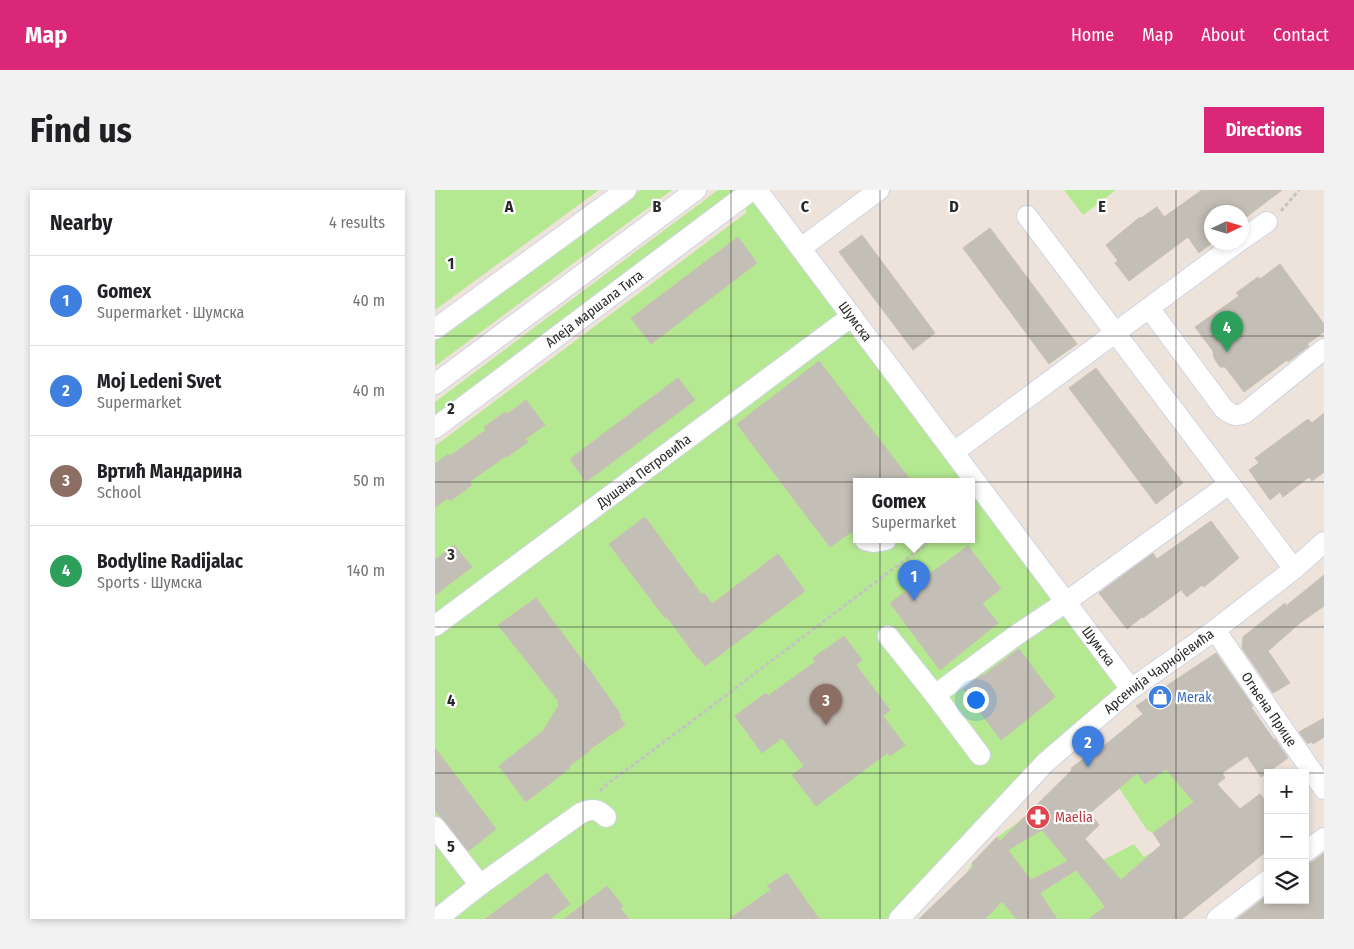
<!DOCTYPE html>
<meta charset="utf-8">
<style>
body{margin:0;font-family:"Fira Sans Condensed",sans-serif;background:#f2f2f2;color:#202124}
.controls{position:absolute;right:15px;bottom:15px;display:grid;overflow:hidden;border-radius:0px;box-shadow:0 2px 8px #0003}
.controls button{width:45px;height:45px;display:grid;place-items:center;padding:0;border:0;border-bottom:1px solid #e0e0e0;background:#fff;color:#202124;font:25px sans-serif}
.compass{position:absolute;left:769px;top:15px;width:45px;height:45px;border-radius:50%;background:#fff;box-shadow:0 2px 8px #0003;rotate:86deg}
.you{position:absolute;left:540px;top:509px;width:18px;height:18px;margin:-12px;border:4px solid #fff;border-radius:50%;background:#1a73e8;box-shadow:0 0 0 8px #1a73e833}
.badge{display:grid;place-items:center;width:32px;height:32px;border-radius:50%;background:#db2777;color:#fff;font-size:16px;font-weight:700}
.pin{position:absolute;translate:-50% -41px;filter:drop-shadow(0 1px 2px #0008)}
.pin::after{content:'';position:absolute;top:26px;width:18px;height:15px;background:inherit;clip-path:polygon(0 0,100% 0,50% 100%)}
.popup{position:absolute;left:418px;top:288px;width:122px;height:65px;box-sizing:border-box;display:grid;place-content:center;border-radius:0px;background:#fff;filter:drop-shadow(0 1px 4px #0005);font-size:16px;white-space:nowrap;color:#757577}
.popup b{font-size:19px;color:#202124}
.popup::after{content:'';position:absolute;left:50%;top:100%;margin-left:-10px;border:10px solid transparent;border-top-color:#fff}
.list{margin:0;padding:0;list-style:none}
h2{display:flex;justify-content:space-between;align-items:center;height:65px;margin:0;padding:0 20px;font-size:21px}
h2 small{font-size:16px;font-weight:400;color:#757577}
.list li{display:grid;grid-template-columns:32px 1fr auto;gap:15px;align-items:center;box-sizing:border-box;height:90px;padding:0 20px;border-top:1px solid #e0e0e0}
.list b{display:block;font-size:19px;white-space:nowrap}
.list p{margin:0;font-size:16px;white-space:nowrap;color:#757577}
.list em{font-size:16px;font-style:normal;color:#757577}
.icon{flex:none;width:28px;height:28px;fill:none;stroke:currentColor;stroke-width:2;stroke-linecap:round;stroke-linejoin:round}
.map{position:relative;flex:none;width:889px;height:729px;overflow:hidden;border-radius:0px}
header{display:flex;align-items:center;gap:30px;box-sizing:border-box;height:70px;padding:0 25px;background:#db2777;color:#fff}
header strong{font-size:24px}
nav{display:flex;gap:28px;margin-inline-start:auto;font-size:18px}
.intro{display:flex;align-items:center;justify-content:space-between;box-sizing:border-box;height:120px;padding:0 30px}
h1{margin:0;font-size:35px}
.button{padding:12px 22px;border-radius:0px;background:#db2777;color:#fff;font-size:18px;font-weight:700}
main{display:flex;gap:30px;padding:0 30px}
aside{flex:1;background:#fff;border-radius:0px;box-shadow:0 2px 8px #0003}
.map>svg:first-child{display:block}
.green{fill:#b5e991}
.building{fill:#c4bfb6;stroke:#c9bfb3;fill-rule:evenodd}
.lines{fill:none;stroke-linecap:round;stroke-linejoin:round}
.minor-casing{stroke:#cfd5e4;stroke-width:22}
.path{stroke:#c3c3c3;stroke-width:3;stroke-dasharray:4 2.5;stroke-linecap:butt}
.minor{stroke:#fff;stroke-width:20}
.grid{fill:none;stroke:#2a2a2a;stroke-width:1;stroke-opacity:0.55}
.labels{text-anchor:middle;stroke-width:4.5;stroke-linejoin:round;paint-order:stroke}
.street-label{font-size:14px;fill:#2a2a2a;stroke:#fff}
.shop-label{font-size:14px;fill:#366cbe;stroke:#fff;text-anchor:start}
.health-label{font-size:14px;fill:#be3a42;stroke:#fff;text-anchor:start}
.grid-label{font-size:16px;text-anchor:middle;font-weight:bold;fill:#2a2a2a;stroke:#fff;stroke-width:4.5;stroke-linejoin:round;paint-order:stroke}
</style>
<header>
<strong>Map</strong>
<nav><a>Home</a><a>Map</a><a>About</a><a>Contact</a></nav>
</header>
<div class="intro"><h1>Find us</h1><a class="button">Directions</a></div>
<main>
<aside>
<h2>Nearby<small>4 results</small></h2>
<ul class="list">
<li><span class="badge" style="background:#3f7fe0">1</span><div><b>Gomex</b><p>Supermarket · Шумска</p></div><em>40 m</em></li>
<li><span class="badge" style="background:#3f7fe0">2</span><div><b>Moj Ledeni Svet</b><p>Supermarket</p></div><em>40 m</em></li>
<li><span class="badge" style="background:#8d6e63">3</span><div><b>Вртић Мандарина</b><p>School</p></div><em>50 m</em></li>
<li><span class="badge" style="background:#2e9e5b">4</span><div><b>Bodyline Radijalac</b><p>Sports · Шумска</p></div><em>140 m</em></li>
</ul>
</aside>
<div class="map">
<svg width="889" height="729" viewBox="0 0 889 729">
<rect width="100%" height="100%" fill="#ede3da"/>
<!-- green -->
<g class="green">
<polygon points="0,0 164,0 0,120"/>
<polygon points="205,0 237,0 0,176 0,150"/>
<polygon points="283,0 299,0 302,5 0,232 0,212"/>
<polygon points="629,0 681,0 648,25"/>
<polygon points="318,6 531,292 422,292 422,350 536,350 537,300 689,498 456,729 0,729 0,256 311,23 310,12"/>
<polygon points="700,529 731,570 759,612 718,643 712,640 684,598 693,570 710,594 727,582 695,534"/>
<polygon points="586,630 607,640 660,703 670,717 660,725 662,729 621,729 605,703 634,685 627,675 596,690 562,647"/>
<polygon points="699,654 709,667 727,656 756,703 765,715 756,722 710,670 694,683 695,686 689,694 668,670"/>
<polygon points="537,673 581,729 550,729 553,726 532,683"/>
</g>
<!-- building -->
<g class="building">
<polygon points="767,0 847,0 806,31 806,22 776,22 778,52 764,63 753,47 694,91 680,73 683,71 671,55 705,27 706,28 722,17 729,27"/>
<polygon points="555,38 642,154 614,174 528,58"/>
<polygon points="427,45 500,143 478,160 404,62"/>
<polygon points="303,47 322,73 216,154 196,128"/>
<polygon points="845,74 889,134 889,142 872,154 874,156 853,172 852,170 809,202 790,177 785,177 779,168 778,161 760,137 804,106 801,103 823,87 825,89"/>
<polygon points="384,171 477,292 422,292 422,338 395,357 302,234"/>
<polygon points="661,178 748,293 721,314 634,198"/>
<polygon points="243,188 260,210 151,292 135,269"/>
<polygon points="91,210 110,235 90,249 93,252 72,267 71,266 34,292 37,295 15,311 13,308 0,317 0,274 13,264 15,266 51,240 49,237 70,222 72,224"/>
<polygon points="889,223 889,282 877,291 874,287 848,307 845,302 835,310 814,280 824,273 820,268 873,229 877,233"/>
<polygon points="210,327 267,405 269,403 277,414 343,364 370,401 270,476 264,468 263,469 232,427 230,428 174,354"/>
<polygon points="776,331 804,368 769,397 767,395 752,407 746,400 708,428 707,427 692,439 664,403 718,363 722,369"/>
<polygon points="19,355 37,377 0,405 0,370"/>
<polygon points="533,356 566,399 547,413 563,433 505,480 455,413"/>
<polygon points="889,385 889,416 865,433 833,461 855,493 838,503 807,458 808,447 850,413 851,416"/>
<polygon points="101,408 156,482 186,525 184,526 190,535 155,559 155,561 134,576 135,578 91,612 64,576 108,541 124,515 122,513 124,512 63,435"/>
<polygon points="409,446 427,470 421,475 455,520 448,526 470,555 455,566 452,563 381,616 357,585 369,576 347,548 327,563 300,526 331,503 333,506 380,472 378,468"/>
<polygon points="584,459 620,507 566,550 528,499 547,485 548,486"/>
<path d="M781,463L818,516L816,517L839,550L840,549L853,568L826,587L812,566L787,583L790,588L782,594L805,619L825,604L833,614V660L747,729H654L670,717L660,703L641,680L605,703L622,729H581L567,711L550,729H484L539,676L537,673L562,647L565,651L637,580L636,578L658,562L659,564L708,524L701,516ZM731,579L759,612L718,643L726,655L686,690L650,649L664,635L655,623L702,583L710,594ZM607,640L633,671L596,690L573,660Z"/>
<polygon points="889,528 889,547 878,554 876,552 873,554 864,542"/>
<polygon points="0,558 61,639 33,661 0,620"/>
<polygon points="889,663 889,729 802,729 833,705 833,710 870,710 870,674 877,672"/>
<polygon points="112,683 135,714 115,729 50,729"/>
<polygon points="352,683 384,729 294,729 336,700 332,696"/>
<polygon points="172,696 188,716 185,718 194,729 129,729"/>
</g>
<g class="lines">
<!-- minor casing -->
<g class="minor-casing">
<g id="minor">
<path id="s1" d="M322,0L696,499"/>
<polyline points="592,26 859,379"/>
<polyline points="806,50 832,32"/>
<polyline points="366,58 444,0"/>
<path d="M714,118L789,219C797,225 801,227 810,223L889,159"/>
<polyline points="0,139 191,0"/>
<polyline points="0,194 261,0"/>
<path id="s2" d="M0,238L317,0"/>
<polyline points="519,262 803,52"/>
<polyline points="430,350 439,352 451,350"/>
<path id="s3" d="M0,436L417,126"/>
<path id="s4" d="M780,440L889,599"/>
<polyline points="453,446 500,505"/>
<polyline points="545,565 500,505 580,446 631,412 794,294"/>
<polyline points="0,637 45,695"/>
<polyline points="870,662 889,648"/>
<path d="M2,729L45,695L146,623C157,618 163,619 171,627"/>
<path id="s5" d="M464,729L611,572L696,499L780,440L859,379L889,352"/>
<polyline points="782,729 833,690"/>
</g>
</g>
<!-- path -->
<g class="path">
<polyline points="846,21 864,0"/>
<path d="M165,601L171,595C281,514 388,431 497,350"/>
</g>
<!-- minor -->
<use href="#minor" class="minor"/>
</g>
<!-- grid -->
<path class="grid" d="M148,0V729M296,0V729M445,0V729M593,0V729M741,0V729M0,146H889M0,292H889M0,437H889M0,583H833M870,583H889"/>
<!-- icons -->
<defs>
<g id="shop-disc" transform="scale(1.25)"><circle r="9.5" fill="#3f7fe0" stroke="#fff"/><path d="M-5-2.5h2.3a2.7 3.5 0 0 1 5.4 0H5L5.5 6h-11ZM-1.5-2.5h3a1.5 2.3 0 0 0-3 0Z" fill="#fff"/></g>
<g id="pharmacy-disc" transform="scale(1.25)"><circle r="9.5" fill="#e0444e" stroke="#fff"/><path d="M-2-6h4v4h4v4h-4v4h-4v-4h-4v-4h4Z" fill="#fff"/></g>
</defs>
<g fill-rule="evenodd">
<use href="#shop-disc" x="725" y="507"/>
<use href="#pharmacy-disc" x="603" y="627"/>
</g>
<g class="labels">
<!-- street labels -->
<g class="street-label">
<text dy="5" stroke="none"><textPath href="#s2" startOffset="199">Алеја маршала Тита</textPath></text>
<text dy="5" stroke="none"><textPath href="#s1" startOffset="164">Шумска</textPath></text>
<text dy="5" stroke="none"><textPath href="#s3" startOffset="260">Душана Петровића</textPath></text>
<text dy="5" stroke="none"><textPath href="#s1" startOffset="570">Шумска</textPath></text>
<text dy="5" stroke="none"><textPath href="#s5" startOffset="360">Арсенија Чарнојевића</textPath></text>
<text dy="5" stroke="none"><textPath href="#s4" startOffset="96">Огњена Прице</textPath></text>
</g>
<!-- shop labels -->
<g class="shop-label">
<text x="742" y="512">Merak</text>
</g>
<!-- health labels -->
<g class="health-label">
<text x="620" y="632">Maelia</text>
</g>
</g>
<g class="grid-label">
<text x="74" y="22">A</text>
<text x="222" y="22">B</text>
<text x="370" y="22">C</text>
<text x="519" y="22">D</text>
<text x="667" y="22">E</text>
<text x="16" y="79">1</text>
<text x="16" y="224">2</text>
<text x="16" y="370">3</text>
<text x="16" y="516">4</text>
<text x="16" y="662">5</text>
</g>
</svg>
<div class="controls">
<button>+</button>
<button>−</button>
<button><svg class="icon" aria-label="layers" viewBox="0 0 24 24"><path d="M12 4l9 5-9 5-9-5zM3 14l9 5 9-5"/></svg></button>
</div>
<svg class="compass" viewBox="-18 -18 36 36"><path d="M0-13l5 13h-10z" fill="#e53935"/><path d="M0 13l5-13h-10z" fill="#757577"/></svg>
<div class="you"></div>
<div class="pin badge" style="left:479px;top:411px;background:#3f7fe0">1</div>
<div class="popup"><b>Gomex</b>Supermarket</div>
<div class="pin badge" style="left:653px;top:577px;background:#3f7fe0">2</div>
<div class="pin badge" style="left:391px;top:535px;background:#8d6e63">3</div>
<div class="pin badge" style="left:792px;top:162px;background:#2e9e5b">4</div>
</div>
</main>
